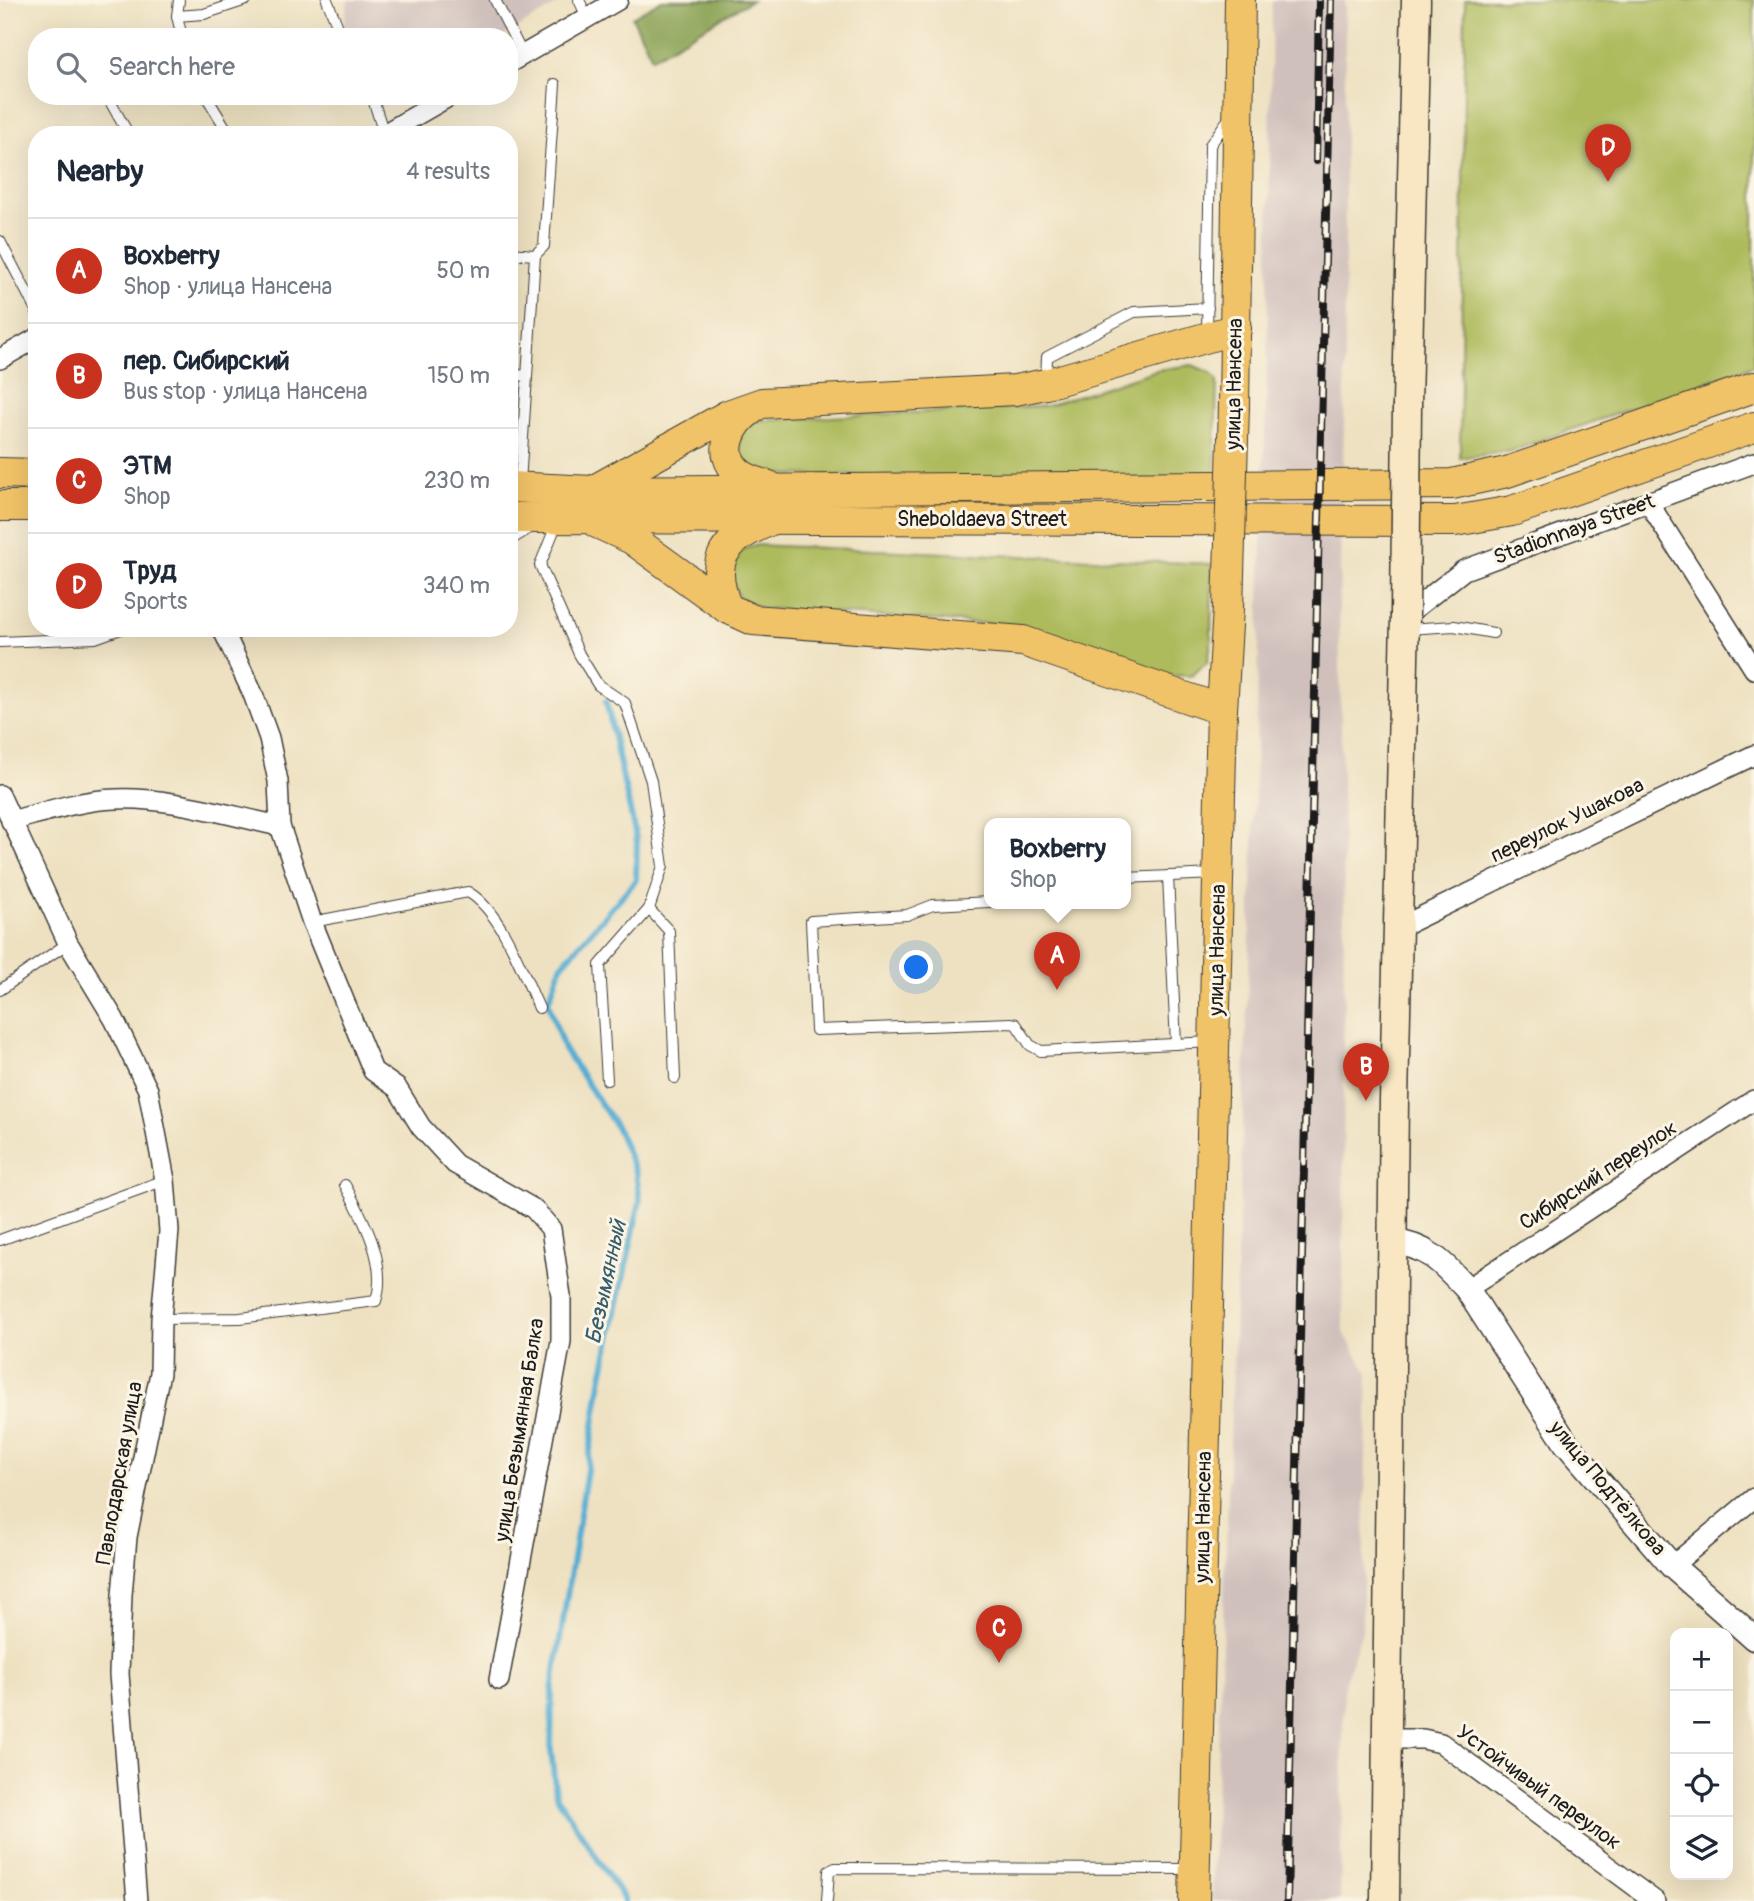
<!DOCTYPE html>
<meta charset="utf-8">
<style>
body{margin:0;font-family:Pangolin,sans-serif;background:#f6f6f7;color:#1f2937}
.controls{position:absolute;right:21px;bottom:21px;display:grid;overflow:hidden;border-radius:14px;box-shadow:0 7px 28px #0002}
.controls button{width:63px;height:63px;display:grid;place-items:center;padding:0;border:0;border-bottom:2px solid #e0e1e3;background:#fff;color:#1f2937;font:35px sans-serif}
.you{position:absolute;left:917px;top:968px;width:24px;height:24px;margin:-18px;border:5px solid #fff;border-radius:50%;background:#1a73e8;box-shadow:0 0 0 10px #1a73e833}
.badge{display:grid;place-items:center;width:46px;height:46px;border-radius:50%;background:#c8321e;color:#fff;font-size:23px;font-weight:700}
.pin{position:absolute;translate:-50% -58px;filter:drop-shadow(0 2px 4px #0008)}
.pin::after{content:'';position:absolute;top:37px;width:24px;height:21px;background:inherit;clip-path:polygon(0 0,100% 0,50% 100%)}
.popup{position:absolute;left:984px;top:818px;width:147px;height:91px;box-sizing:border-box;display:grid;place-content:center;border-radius:14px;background:#fff;filter:drop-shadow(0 2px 5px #0005);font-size:23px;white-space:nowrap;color:#747a83}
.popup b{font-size:26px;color:#1f2937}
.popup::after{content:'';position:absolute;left:50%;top:100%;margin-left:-14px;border:14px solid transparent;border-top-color:#fff}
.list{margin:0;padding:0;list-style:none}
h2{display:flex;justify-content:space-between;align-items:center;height:91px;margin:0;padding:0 28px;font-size:30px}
h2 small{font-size:23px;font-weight:400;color:#747a83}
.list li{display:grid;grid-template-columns:46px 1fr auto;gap:21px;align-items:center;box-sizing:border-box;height:105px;padding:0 28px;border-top:2px solid #e0e1e3}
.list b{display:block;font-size:26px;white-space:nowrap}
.list p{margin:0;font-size:23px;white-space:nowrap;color:#747a83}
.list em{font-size:23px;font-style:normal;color:#747a83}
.icon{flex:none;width:38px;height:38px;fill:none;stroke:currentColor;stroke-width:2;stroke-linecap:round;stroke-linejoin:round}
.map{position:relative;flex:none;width:1754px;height:1901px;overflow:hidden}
.search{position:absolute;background:#fff;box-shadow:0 7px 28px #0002;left:28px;top:28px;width:490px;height:77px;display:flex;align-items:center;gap:18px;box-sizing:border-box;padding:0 24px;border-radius:28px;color:#747a83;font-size:26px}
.panel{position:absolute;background:#fff;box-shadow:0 7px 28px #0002;left:28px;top:126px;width:490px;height:511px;border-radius:28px}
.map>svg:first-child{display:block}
.industrial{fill:#d0c0bc}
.green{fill:#aebb5d;stroke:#656c3c;stroke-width:2}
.forest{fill:#8aa354;stroke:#536038;stroke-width:2}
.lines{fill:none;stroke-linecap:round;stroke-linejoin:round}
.stream{stroke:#54add2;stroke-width:6}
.service-casing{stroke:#3c3a35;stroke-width:12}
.minor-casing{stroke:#3c3a35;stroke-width:22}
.tertiary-casing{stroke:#3c3a35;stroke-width:27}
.secondary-casing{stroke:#3c3a35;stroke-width:31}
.primary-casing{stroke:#3c3a35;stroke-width:32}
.service{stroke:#fff;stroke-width:10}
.minor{stroke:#fff;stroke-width:19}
.tertiary{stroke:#fff;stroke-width:24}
.secondary{stroke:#f9e7c3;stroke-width:28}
.primary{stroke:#f1c369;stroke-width:30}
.rail-casing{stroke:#1c1c1c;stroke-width:8}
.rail{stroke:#fcf5e5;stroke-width:5;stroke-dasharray:16;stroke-linecap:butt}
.secondary-bridge-casing{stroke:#3c3a35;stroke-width:31;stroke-linecap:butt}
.primary-bridge-casing{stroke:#3c3a35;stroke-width:32;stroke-linecap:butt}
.secondary-bridge{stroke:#f9e7c3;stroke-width:28}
.primary-bridge{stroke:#f1c369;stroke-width:30}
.labels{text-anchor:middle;stroke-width:6;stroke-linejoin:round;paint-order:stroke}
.street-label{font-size:21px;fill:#1c1c1c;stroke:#fcf5e5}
.water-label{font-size:23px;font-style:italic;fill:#355d6e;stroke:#fcf5e5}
</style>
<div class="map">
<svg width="1754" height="1901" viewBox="0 0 1754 1901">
<rect width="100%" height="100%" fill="#fcf5e5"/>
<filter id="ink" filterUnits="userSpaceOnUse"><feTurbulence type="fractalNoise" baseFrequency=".0143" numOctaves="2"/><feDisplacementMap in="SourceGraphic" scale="14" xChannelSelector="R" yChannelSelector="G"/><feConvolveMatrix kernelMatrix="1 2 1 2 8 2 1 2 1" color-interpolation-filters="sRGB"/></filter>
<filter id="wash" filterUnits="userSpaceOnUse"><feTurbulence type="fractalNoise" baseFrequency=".00686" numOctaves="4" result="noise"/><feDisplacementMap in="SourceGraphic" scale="28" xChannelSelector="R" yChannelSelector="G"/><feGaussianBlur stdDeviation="1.57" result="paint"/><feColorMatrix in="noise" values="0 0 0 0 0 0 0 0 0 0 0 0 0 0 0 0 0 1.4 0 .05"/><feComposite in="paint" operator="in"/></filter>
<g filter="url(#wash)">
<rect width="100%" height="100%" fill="#eee1c1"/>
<!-- industrial -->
<g class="industrial">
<polygon points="348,0 565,0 502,37 342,37"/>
<polygon points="1272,0 1345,0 1345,391 1339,604 1344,904 1343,1331 1368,1373 1362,1631 1344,1685 1340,1901 1212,1901 1252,882 1267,361"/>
</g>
<!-- green -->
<g class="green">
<polygon points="1465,0 1754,0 1754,365 1511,451 1460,458"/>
<polygon points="1192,365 1211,373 1217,381 1214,482 758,474 743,468 738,432 752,421 1046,406 1157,370"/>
<polygon points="754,545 1212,564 1211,644 1207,663 1191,676 1158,675 1056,635 1019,626 760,608 738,596 731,576 740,551"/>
</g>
<!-- forest -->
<polygon class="forest" points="662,0 752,0 652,58 632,17"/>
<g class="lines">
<!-- stream -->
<polyline class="stream" points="606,701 637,842 636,880 561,966 548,1002 564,1049 617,1128 636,1173 640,1201 601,1381 552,1691 551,1751 556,1795 625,1901"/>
</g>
</g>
<g filter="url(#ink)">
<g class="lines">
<!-- service casing -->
<g class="service-casing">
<g id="service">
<polyline points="179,0 177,16 182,37"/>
<polyline points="327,0 342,37"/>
<polyline points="495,0 523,55"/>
<polyline points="579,0 587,17"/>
<polyline points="177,16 204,14 246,0"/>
<polyline points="107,96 129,135"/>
<polyline points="206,96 230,135"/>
<polyline points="372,96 384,134"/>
<polyline points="0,241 37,312"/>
<polyline points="509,253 535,255"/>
<polyline points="1207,333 1210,145 1230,117"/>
<polyline points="509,374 527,376"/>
<polyline points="1046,380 1047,357 1134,312 1208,308"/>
<polyline points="520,483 535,255 544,246 555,84"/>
<polyline points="557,523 540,565 579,654 598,685 625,703 651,781 663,866 649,909 600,965 607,1080"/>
<polyline points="509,541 533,526"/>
<polyline points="1408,629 1454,626 1493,633"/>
<polyline points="0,642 95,638 123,628"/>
<polyline points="1168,876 1176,1044"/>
<polyline points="1125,878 1216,874"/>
<polyline points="989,902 933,905 907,915 811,921 816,1030 1011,1023 1016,1024 1030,1045 1041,1051 1211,1042"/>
<polyline points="649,909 669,931 675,1078"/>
<path d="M312,922L468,892C501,911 523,973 539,1008"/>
<polyline points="0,990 68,943"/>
<polyline points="0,1240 165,1180"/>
<path d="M161,1319L240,1318L376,1301C388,1263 363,1218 345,1185"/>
<polyline points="827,1901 829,1871 835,1868 1193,1869"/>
</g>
</g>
<!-- minor casing -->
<g class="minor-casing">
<g id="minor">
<polyline points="509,63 618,0"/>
<polyline points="382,135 450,96"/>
<polyline points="0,359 37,338"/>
<polyline points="1648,502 1754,669"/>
<polyline points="1405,616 1464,570 1754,463"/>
<polyline points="222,628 253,694 269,738 278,781 280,826 312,922 373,1071 397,1088 421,1127 455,1164 534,1209 551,1229 561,1296 561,1341 499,1680"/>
<polyline points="0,795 68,943 114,1019 148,1090 165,1180 169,1231 161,1319 160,1373 127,1537 122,1595 119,1674 137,1901"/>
<path d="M11,821C45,812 80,800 116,799C170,797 226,815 280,826"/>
<polyline points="1400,927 1754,755"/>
<polyline points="1467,1289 1754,1100"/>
<polyline points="1672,1566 1754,1498"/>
<polyline points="1386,1739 1423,1739 1441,1743 1655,1901"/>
</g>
</g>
<!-- tertiary casing -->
<g class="tertiary-casing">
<path id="tertiary" d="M1393,1242C1427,1245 1444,1264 1467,1289L1566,1443L1672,1566L1754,1638"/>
</g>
<!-- secondary casing -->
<g class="secondary-casing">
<g id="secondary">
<polyline points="1407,405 1416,0"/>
<polyline points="1385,1901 1394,1101 1405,616"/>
</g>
</g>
<!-- primary casing -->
<g class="primary-casing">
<g id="primary">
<polyline points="1234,405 1240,0"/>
<path d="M752,409C732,422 715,453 739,473C747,480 759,483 769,486"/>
<polyline points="0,473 37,474"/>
<polyline points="509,487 593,491 1452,484 1507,472 1754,387"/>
<polyline points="598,488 728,415 762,403 1015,390 1046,384 1236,329"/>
<polyline points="0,506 37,506"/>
<polyline points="509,518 1455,521 1512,511 1754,427"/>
<polyline points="597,523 632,539 727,608 753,620 1023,641 1222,710"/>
<path d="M727,608C707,559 725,539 769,521"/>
<polyline points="1194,1901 1222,710 1228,608"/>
</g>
</g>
<!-- service -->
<use href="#service" class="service"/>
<!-- minor -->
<use href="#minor" class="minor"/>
<!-- tertiary -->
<use href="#tertiary" class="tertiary"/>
<!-- secondary -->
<use href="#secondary" class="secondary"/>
<!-- primary -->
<use href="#primary" class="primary"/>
<!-- rail casing -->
<g class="rail-casing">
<g id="rail">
<polyline points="1316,161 1319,0"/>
<polyline points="1287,1901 1331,0"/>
</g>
</g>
<!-- rail -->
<use href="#rail" class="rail"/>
<!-- secondary-bridge casing -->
<g class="secondary-bridge-casing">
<polyline id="secondary-bridge" points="1405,616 1407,405"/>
</g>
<!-- primary-bridge casing -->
<g class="primary-bridge-casing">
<polyline id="primary-bridge" points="1228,608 1234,405"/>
</g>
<!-- secondary-bridge -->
<use href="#secondary-bridge" class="secondary-bridge"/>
<!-- primary-bridge -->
<use href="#primary-bridge" class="primary-bridge"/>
</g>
</g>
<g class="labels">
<!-- street labels -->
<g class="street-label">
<text transform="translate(1234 384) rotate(-89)" y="7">улица Нансена</text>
<text x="982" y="526">Sheboldaeva Street</text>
<text transform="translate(1574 529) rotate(-20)" y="7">Stadionnaya Street</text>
<text transform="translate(1567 820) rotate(-26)" y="7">переулок Ушакова</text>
<text transform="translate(1217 950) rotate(-89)" y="7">улица Нансена</text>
<text transform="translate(1598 1175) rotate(-33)" y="7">Сибирский переулок</text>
<text transform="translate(519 1430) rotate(-81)" y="7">улица Безымянная Балка</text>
<text transform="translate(119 1473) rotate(-80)" y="7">Павлодарская улица</text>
<text transform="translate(1608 1488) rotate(50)" y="7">улица Подтёлкова</text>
<text transform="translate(1203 1517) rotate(-89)" y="7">улица Нансена</text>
<text transform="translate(1539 1787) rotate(36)" y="7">Устойчивый переулок</text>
</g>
<!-- water labels -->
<g class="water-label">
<text transform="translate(605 1282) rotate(-78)" y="8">Безымянный</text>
</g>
</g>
</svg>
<div class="controls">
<button>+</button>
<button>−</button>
<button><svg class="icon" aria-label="locate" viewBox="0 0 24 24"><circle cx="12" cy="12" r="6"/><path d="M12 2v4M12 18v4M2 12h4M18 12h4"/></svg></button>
<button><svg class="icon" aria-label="layers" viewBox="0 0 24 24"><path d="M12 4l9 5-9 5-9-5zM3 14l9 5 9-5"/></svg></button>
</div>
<div class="you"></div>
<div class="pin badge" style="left:1057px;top:990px">A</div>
<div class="popup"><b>Boxberry</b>Shop</div>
<div class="pin badge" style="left:1366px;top:1101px">B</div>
<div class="pin badge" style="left:999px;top:1663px">C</div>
<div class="pin badge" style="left:1608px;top:182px">D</div>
<div class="search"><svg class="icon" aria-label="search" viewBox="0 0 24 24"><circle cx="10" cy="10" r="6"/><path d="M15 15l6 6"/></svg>Search here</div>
<section class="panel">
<h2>Nearby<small>4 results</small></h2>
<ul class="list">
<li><span class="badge">A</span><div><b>Boxberry</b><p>Shop · улица Нансена</p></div><em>50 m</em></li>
<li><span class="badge">B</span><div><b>пер. Сибирский</b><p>Bus stop · улица Нансена</p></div><em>150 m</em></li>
<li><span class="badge">C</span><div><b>ЭТМ</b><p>Shop</p></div><em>230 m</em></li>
<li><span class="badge">D</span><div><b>Труд</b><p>Sports</p></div><em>340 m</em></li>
</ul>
</section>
</div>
